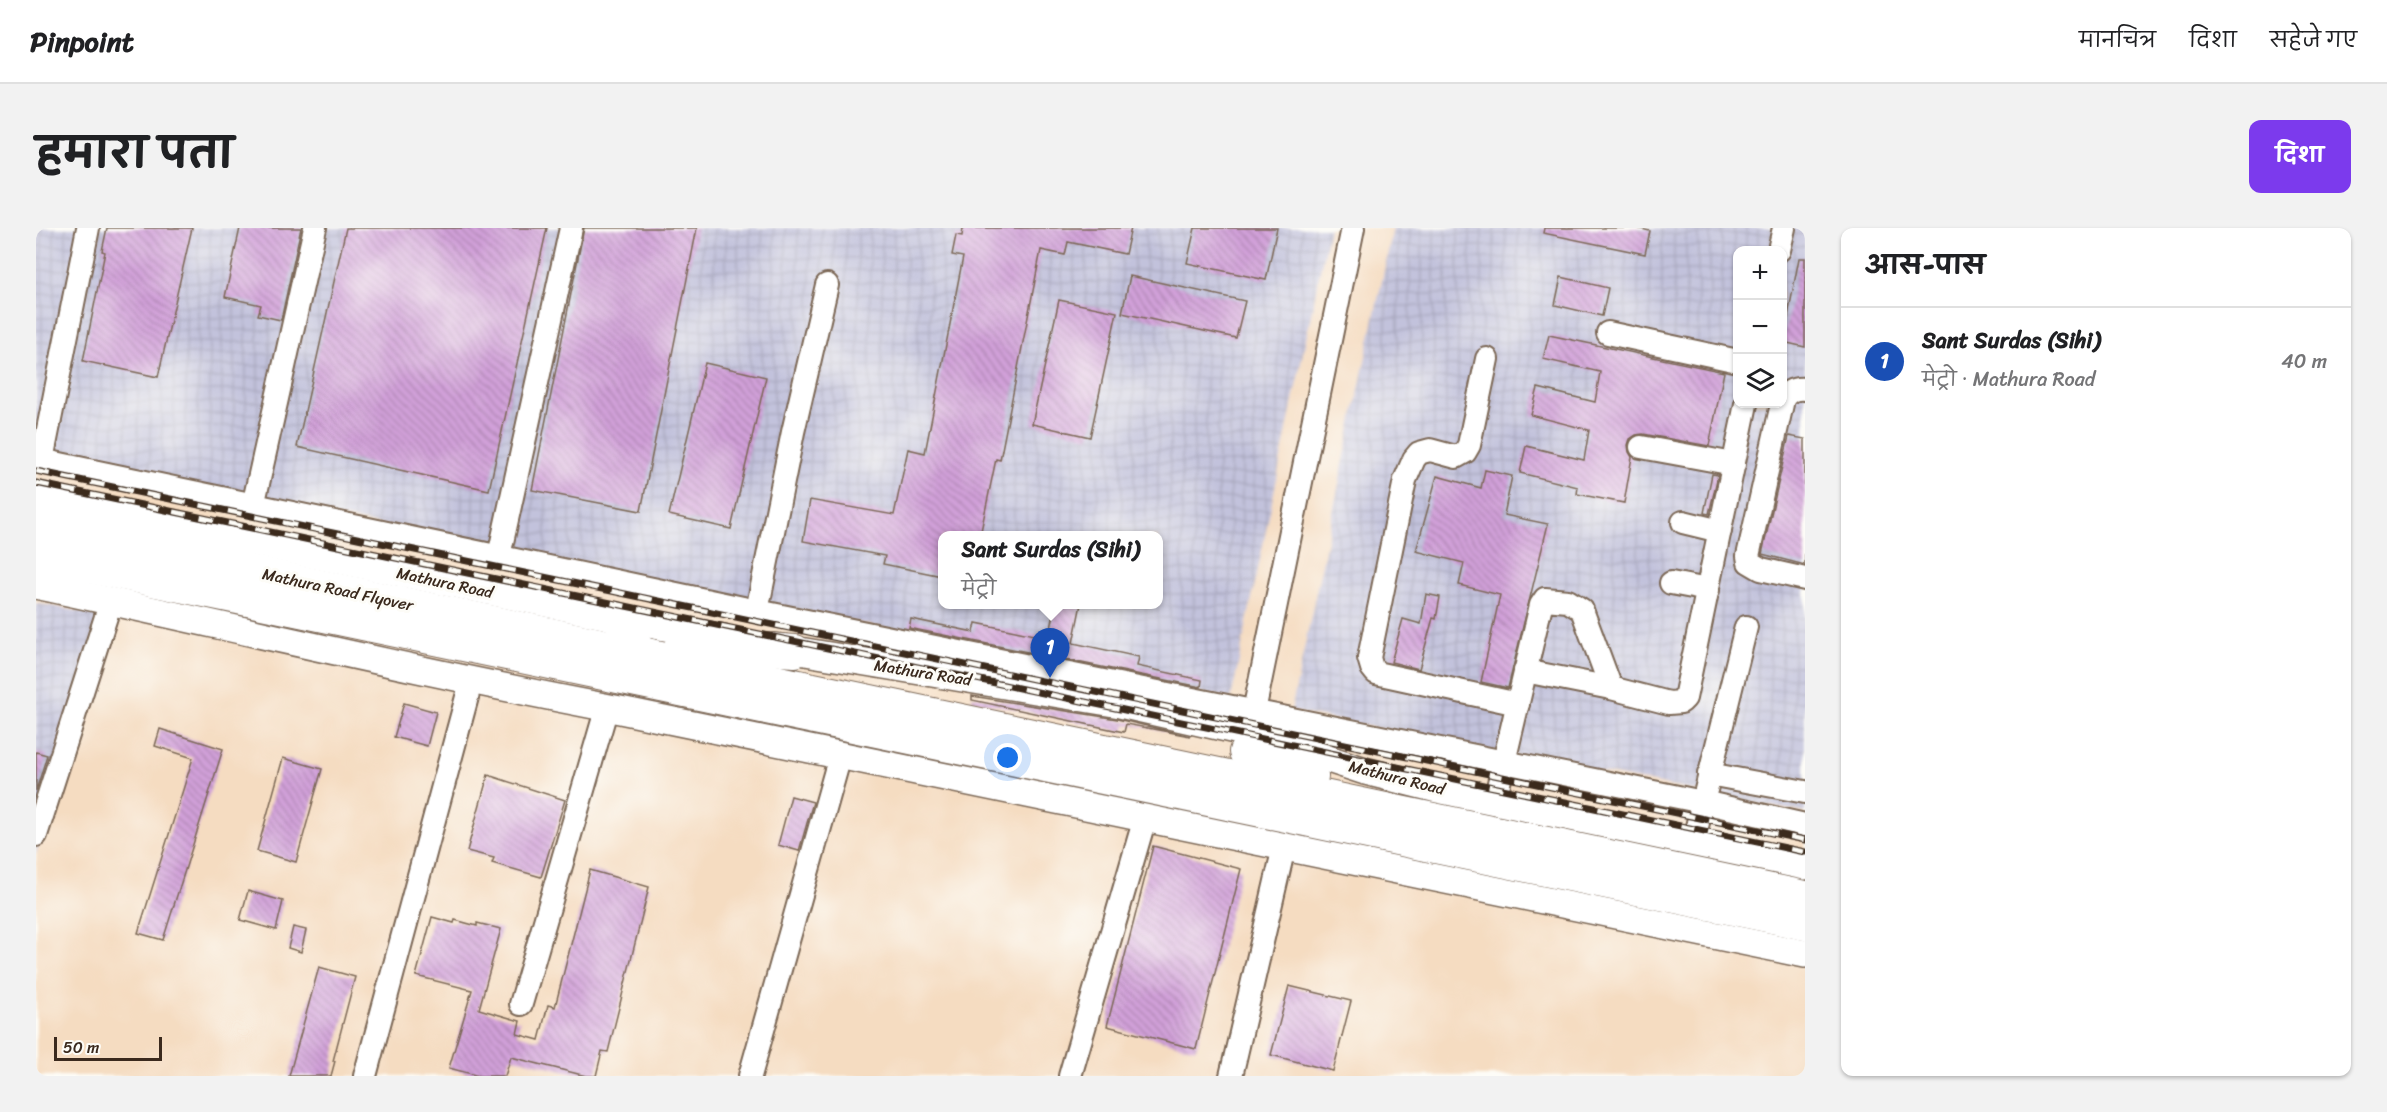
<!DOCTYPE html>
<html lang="hi">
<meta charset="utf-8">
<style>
body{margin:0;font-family:Sriracha,"Playpen Sans Deva",sans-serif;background:#f2f2f2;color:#202124}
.controls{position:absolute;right:18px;top:18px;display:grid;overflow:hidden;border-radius:12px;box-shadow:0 2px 4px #0004}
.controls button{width:54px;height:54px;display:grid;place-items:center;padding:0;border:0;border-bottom:2px solid #e0e0e0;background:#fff;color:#202124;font:30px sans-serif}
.scale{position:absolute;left:18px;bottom:15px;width:108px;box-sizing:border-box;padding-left:6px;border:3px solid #3b2a1e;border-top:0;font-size:16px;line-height:21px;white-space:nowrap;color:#3b2a1e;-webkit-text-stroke:4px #fdfcf7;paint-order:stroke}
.you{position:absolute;left:972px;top:530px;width:21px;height:21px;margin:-15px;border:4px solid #fff;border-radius:50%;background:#1a73e8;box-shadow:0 0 0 9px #1a73e833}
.badge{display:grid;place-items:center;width:39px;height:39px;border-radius:50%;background:#7c3aed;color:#fff;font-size:20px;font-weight:700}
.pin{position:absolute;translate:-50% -50px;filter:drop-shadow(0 2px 3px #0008)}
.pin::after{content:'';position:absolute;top:32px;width:21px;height:18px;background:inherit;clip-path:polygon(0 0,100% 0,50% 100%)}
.popup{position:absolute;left:902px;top:303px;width:225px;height:78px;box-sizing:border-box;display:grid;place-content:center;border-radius:12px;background:#fff;filter:drop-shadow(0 2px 4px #0005);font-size:20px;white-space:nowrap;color:#757577}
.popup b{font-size:22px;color:#202124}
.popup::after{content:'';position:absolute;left:50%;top:100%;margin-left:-12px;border:12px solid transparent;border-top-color:#fff}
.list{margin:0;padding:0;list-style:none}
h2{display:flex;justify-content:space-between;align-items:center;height:78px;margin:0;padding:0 24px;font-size:26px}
h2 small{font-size:20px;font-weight:400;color:#757577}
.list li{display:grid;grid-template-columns:39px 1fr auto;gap:18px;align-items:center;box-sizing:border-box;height:108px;padding:0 24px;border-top:2px solid #e0e0e0}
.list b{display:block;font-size:22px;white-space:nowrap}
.list p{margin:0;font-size:20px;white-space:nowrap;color:#757577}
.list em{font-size:20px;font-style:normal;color:#757577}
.icon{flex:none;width:33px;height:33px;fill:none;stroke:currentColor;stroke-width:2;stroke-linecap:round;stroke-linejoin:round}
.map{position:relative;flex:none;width:1769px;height:848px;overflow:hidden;border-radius:12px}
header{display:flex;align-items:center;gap:36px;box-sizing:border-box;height:84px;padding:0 30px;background:#fff;border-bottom:2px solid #e0e0e0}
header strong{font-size:28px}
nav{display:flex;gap:33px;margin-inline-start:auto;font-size:21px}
.intro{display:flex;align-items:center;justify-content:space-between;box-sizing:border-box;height:144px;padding:0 36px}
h1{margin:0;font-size:42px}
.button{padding:15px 27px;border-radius:12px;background:#7c3aed;color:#fff;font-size:21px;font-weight:700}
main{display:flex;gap:36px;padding:0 36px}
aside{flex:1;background:#fff;border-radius:12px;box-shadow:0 2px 4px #0004}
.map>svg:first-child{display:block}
.industrial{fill:url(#industrial-grid);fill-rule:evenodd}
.building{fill:url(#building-back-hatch)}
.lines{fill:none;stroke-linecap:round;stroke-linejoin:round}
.minor-casing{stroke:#7c6857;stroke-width:26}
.major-casing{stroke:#7c6857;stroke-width:30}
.highway-casing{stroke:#7c6857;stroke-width:34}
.minor{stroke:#fff;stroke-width:22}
.major{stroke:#fff;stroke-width:27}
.highway{stroke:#fff;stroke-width:32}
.rail-casing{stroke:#3b2a1e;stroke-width:7}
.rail{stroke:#fdfcf7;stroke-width:4.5;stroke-dasharray:14;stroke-linecap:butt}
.labels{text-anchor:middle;stroke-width:6;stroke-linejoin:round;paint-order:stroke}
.street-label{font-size:16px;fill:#3b2a1e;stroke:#fdfcf7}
</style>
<header>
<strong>Pinpoint</strong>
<nav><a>मानचित्र</a><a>दिशा</a><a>सहेजे गए</a></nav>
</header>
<div class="intro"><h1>हमारा पता</h1><a class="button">दिशा</a></div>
<main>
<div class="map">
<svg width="1769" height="848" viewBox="0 0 1769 848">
<defs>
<pattern id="industrial-grid" width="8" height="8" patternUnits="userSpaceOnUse" patternTransform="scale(1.5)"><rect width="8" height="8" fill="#c2c2dc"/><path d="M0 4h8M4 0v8" fill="none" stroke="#a8a7bc"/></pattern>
<pattern id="building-back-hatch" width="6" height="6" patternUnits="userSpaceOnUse" patternTransform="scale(1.5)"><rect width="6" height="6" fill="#d1a0d9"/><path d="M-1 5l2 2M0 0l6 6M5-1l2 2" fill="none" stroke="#ab83af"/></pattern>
</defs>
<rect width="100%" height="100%" fill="#fdfcf7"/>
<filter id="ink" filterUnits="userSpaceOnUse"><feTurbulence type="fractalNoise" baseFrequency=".0167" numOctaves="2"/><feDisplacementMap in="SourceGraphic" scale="12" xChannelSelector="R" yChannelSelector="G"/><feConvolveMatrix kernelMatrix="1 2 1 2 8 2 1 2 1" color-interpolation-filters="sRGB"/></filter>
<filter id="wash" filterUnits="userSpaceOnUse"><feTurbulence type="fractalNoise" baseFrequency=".008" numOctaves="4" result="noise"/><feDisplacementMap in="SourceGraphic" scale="24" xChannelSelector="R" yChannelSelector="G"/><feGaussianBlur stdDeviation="1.35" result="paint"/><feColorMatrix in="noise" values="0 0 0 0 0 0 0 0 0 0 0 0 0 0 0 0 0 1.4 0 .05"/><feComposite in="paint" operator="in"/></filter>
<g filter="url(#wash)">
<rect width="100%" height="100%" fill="#f5dcc1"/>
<!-- industrial -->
<g class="industrial">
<path d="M0,0H1293L1195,471L0,227ZM906,308H1122V376H906Z"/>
<path d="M1357,0H1769V585L1255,483ZM1702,22H1746V176H1702Z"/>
<polygon points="0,375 73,389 0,626"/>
</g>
<g id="blocks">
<!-- building -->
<g class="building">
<polygon points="71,0 156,0 122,149 47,133 69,24 66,23"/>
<polygon points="204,0 265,0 245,92 222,87 225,77 189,69"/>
<polygon points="310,0 511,0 453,262 261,219"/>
<polygon points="548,0 661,0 605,283 496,262"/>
<polygon points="927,0 1095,0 1089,26 1032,14 1029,27 1005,22 964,232 960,231 944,308 906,308 906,348 847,336 849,328 767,313 774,272 858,287 872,221 889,225 927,29 916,27 920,7 926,8"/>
<polygon points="1159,0 1241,0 1230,52 1151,35"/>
<polygon points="1508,0 1601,0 1614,3 1609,26 1507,5"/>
<polygon points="1763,30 1769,30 1769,119 1747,114"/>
<polygon points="1094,48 1209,73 1200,110 1086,85"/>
<polygon points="1525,49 1572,60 1566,88 1519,77"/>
<polygon points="1023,72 1081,84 1054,209 996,196"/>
<polygon points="1513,107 1688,144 1673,218 1607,206 1600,207 1594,211 1592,217 1593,224 1596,229 1588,275 1541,266 1542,259 1484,245 1490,218 1548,232 1553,202 1495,187 1502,160 1559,174 1564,144 1507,131"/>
<polygon points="669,135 730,149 695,301 633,287"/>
<polygon points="1753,208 1769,211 1769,337 1726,326"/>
<polygon points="1449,242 1476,248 1468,287 1512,296 1472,460 1445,454 1464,367 1423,357 1428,335 1380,323 1401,248 1445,260"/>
<polygon points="1676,246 1682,247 1673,286 1668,285"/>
<polygon points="1390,366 1404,369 1400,391 1397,390 1383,441 1355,434 1367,391 1385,396"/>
<polygon points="1020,376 1045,376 1037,415 1103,429 1101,438 1166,452 1165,459 873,400 875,391 938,404 940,395 1013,410"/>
<polygon points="936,468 1081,491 1154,508 1090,496 1088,504 936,472"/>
<polygon points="368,475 400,484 391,518 358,509"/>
<polygon points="124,501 187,521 127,712 102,705 157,530 119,518"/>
<polygon points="0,524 11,527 0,563"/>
<polygon points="247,530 286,541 260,634 221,623"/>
<polygon points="452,547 529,572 505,649 456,635 458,630 431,623"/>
<polygon points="755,568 777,574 763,623 742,617"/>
<polygon points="1117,618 1205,641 1160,821 1071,798"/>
<polygon points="554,642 613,659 572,824 566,823 560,848 550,848 475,829 469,848 443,848 413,840 436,762 380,748 396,689 418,695 419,692 441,698 441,695 465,701 443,781 484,793 481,806 503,812 512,777 519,779"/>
<polygon points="212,663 247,673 240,702 204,692"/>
<polygon points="257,699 270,702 265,724 252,720"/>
<polygon points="283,739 319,749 297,833 299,833 295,848 253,848"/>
<polygon points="1253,758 1315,773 1297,843 1235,827"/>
</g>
</g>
</g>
<g filter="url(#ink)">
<use href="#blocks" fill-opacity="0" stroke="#7c6857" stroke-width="1.5"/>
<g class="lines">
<!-- minor casing -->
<g class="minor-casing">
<g id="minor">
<polyline points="1743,22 1748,0"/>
<polyline points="1572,105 1702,133"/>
<polyline points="1451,131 1433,217 1429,224 1420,229 1394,222 1383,225 1378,231 1369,252 1333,430 1336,440 1340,445 1482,476"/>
<path d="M1746,173C1751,163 1759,160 1769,161"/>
<polyline points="1746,176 1712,328 1713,334 1725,341 1769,351"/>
<polyline points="1605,219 1698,236"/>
<polyline points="0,231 721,383 1667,574 1769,597"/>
<polyline points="6,232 52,0"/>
<polyline points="217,278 279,0"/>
<polyline points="1647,294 1684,303"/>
<polyline points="463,328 535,0"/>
<polyline points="1635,355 1672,362"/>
<polyline points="721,383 757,204 791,57"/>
<polyline points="1489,443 1575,460 1633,475 1645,474 1649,470 1710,176"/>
<polyline points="1215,498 1317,0"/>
<polyline points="1673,546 1769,564"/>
<polyline points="1459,572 1505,377 1509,371 1532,373 1546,382 1575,460"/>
<polyline points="0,607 75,373"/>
<polyline points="1657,615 1710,399"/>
<polyline points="485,776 571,479"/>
<polyline points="329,848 435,454"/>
<polyline points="714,848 804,528"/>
<polyline points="1034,848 1109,590"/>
<polyline points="1195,848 1248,619"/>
</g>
</g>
<!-- major casing -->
<g class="major-casing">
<g id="major">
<polyline points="0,269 582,390 687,410"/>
<path d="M0,357C195,399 388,445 584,482L1769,726"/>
<polyline points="739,419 1084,476 1213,505 1329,543 1397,560 1769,638"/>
</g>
</g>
<!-- highway casing -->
<g class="highway-casing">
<g id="highway">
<polyline points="0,298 1769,669"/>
<polyline points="0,328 1769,696"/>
<polyline points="582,390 604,424"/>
<polyline points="643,421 665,416 759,423"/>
<polyline points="1209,524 1276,548"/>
</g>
</g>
<!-- minor -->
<use href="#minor" class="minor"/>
<!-- major -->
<use href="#major" class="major"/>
<!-- highway -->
<use href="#highway" class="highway"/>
<!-- rail casing -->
<g class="rail-casing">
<g id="rail">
<polyline points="0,243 1769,612"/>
<polyline points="0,255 1769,624"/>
</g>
</g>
<!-- rail -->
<use href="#rail" class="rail"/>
</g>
</g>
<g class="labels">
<!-- street labels -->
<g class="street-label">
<text transform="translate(409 354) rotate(12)" y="6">Mathura Road</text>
<text transform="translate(302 361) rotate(12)" y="6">Mathura Road Flyover</text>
<text transform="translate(887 444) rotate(9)" y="6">Mathura Road</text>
<text transform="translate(1361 549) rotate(14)" y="6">Mathura Road</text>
</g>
</g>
</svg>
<div class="controls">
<button>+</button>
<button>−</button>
<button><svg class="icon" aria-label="layers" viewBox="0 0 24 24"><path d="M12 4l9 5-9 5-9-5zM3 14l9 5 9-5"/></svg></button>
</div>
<div class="scale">50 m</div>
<div class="you"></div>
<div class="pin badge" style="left:1014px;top:450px;background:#1a4fb4">1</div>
<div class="popup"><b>Sant Surdas (Sihi)</b>मेट्रो</div>
</div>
<aside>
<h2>आस-पास<small></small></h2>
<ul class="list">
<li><span class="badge" style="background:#1a4fb4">1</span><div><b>Sant Surdas (Sihi)</b><p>मेट्रो · Mathura Road</p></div><em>40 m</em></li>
</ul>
</aside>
</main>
